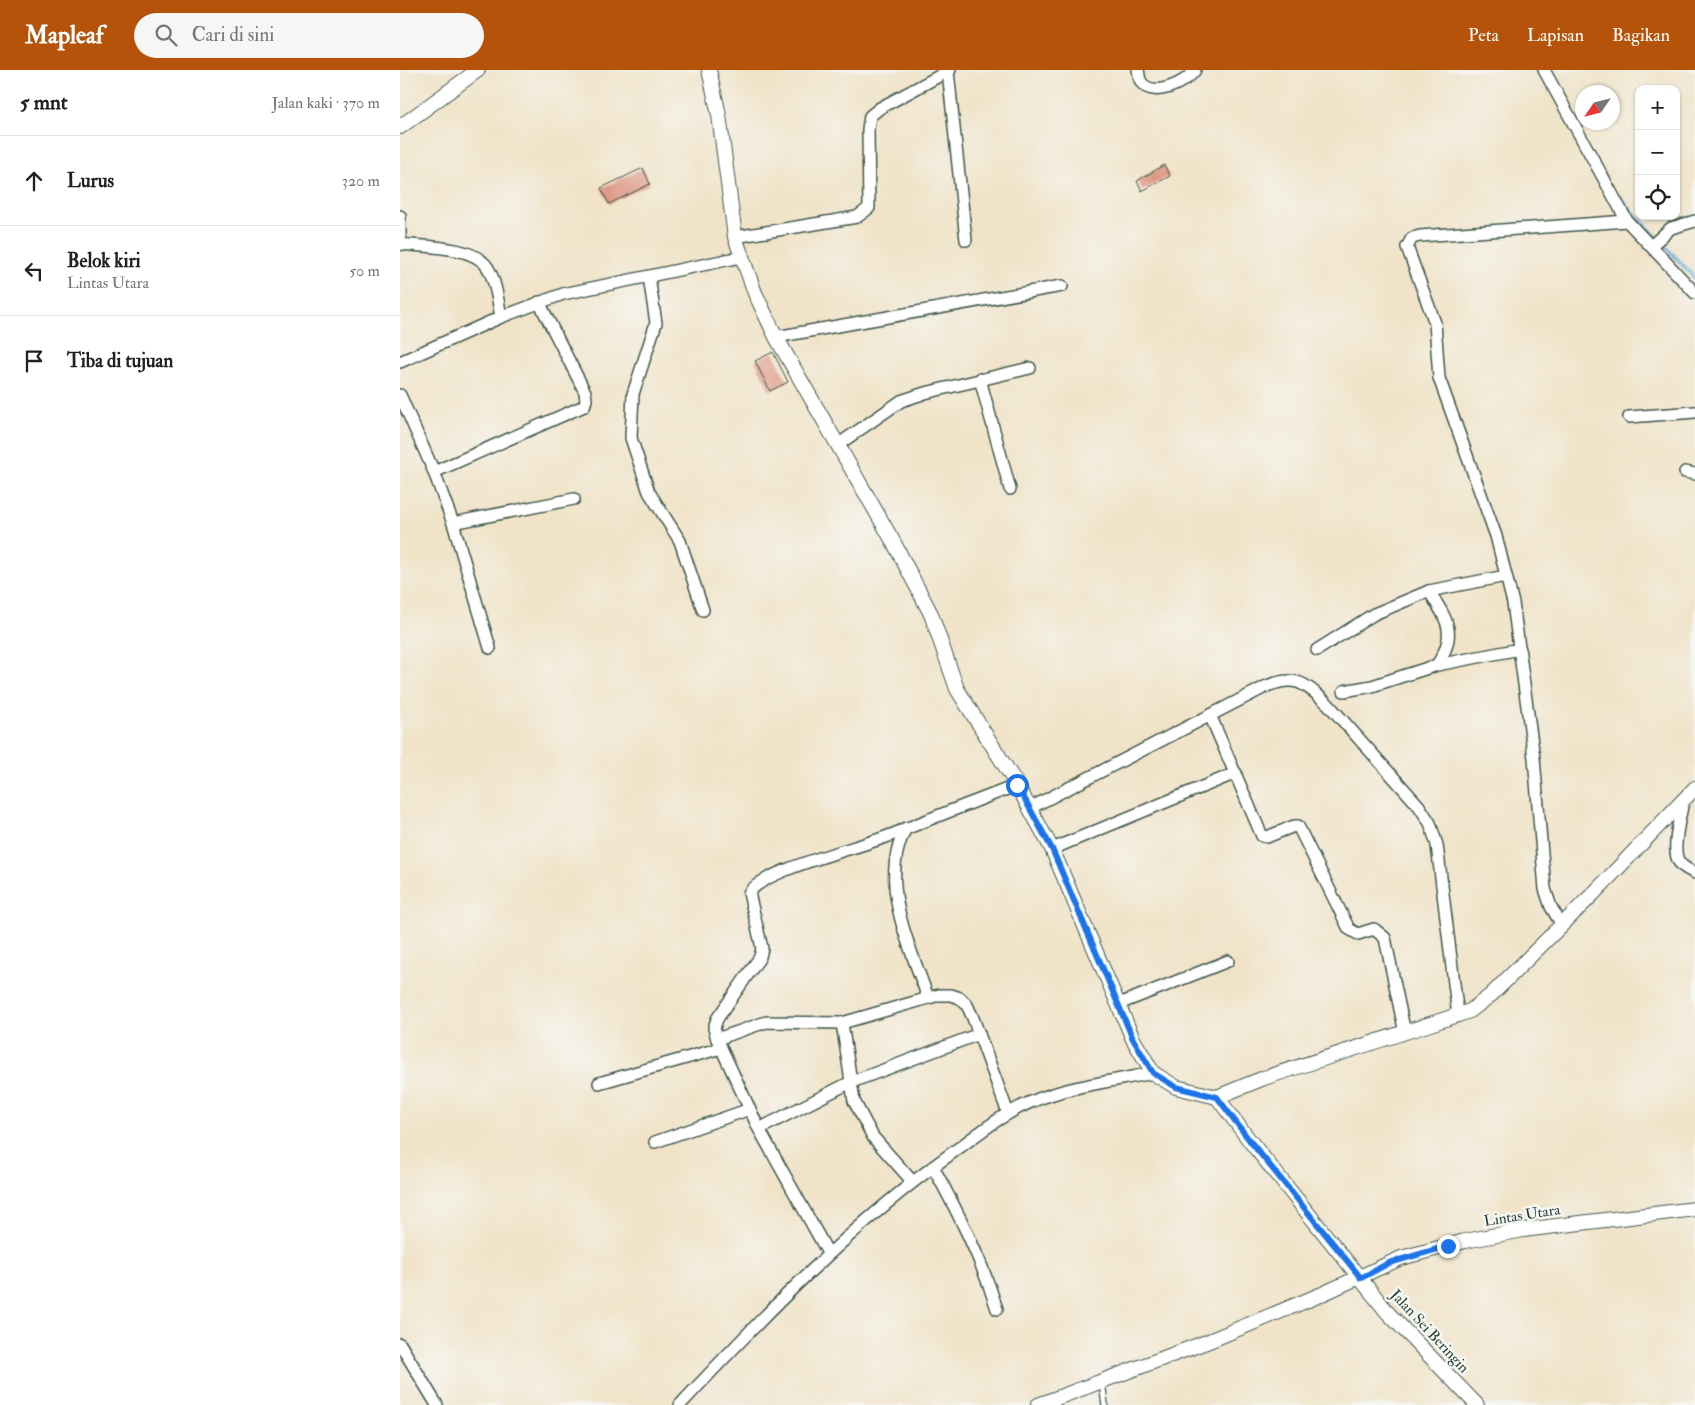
<!DOCTYPE html>
<html lang="id">
<meta charset="utf-8">
<style>
body{margin:0;font-family:"IM FELL Double Pica",serif;background:#f6f6f6;color:#202124}
.controls{position:absolute;right:15px;top:15px;display:grid;overflow:hidden;border-radius:10px;box-shadow:0 1px 4px #0004}
.controls button{width:45px;height:45px;display:grid;place-items:center;padding:0;border:0;border-bottom:1px solid #e0e0e0;background:#fff;color:#202124;font:25px sans-serif}
.compass{position:absolute;left:1175px;top:15px;width:45px;height:45px;border-radius:50%;background:#fff;box-shadow:0 1px 4px #0004;rotate:235deg}
.stop{position:absolute;width:15px;height:15px;margin:-11px;border:4px solid #1a73e8;border-radius:50%;background:#fff}
.stop.end{background:#1a73e8;border-color:#fff;box-shadow:0 1px 5px #0008}
.list{margin:0;padding:0;list-style:none}
h2{display:flex;justify-content:space-between;align-items:center;height:65px;margin:0;padding:0 20px;font-size:21px}
h2 small{font-size:16px;font-weight:400;color:#757577}
.list li{display:grid;grid-template-columns:32px 1fr auto;gap:15px;align-items:center;box-sizing:border-box;height:90px;padding:0 20px;border-top:1px solid #e0e0e0}
.list b{display:block;font-size:19px;white-space:nowrap}
.list p{margin:0;font-size:16px;white-space:nowrap;color:#757577}
.list em{font-size:16px;font-style:normal;color:#757577}
.icon{flex:none;width:28px;height:28px;fill:none;stroke:currentColor;stroke-width:2;stroke-linecap:round;stroke-linejoin:round}
.map{position:relative;flex:none;width:1295px;height:1335px;overflow:hidden}
header{display:flex;align-items:center;gap:30px;box-sizing:border-box;height:70px;padding:0 25px;background:#b45309;color:#fff}
header strong{font-size:24px}
nav{display:flex;gap:28px;margin-inline-start:auto;font-size:18px}
.search{width:350px;height:45px;background:#f6f6f6;display:flex;align-items:center;gap:12px;box-sizing:border-box;padding:0 18px;border-radius:28px;color:#757577;font-size:19px}
main{display:flex}
aside{flex:1;background:#fff}
.map>svg:first-child{display:block}
.lines{fill:none;stroke-linecap:round;stroke-linejoin:round}
.stream{stroke:#5ba3d2;stroke-width:4}
.building{fill:#de9985}
.service-casing{stroke:#3e564a;stroke-width:8}
.minor-casing{stroke:#3e564a;stroke-width:14}
.tertiary-casing{stroke:#3e564a;stroke-width:16}
.service{stroke:#fff;stroke-width:5.5}
.minor{stroke:#fff;stroke-width:11}
.tertiary{stroke:#fff;stroke-width:14}
.route{stroke:#1a73e8;stroke-width:6}
.labels{text-anchor:middle;stroke-width:5;stroke-linejoin:round;paint-order:stroke}
.street-label{font-size:15px;fill:#1f3d34;stroke:#f6f6f2}
</style>
<header>
<strong>Mapleaf</strong>
<div class="search"><svg class="icon" aria-label="search" viewBox="0 0 24 24"><circle cx="10" cy="10" r="6"/><path d="M15 15l6 6"/></svg>Cari di sini</div>
<nav><a>Peta</a><a>Lapisan</a><a>Bagikan</a></nav>
</header>
<main>
<aside>
<h2>5 mnt<small>Jalan kaki · 370 m</small></h2>
<ul class="list">
<li><svg class="icon" aria-label="ahead" viewBox="0 0 24 24"><path d="M12 20V5M6 11l6-6 6 6"/></svg><div><b>Lurus</b></div><em>320 m</em></li>
<li><svg class="icon" aria-label="left" viewBox="0 0 24 24"><path d="M17 20v-9H6M10 6l-5 5 5 5"/></svg><div><b>Belok kiri</b><p>Lintas Utara</p></div><em>50 m</em></li>
<li><svg class="icon" aria-label="arrive" viewBox="0 0 24 24"><path d="M6 21V4h12l-3 4 3 4H6"/></svg><div><b>Tiba di tujuan</b></div></li>
</ul>
</aside>
<div class="map">
<svg width="1295" height="1335" viewBox="0 0 1295 1335">
<rect width="100%" height="100%" fill="#f6f6f2"/>
<filter id="ink" filterUnits="userSpaceOnUse"><feTurbulence type="fractalNoise" baseFrequency=".02" numOctaves="2"/><feDisplacementMap in="SourceGraphic" scale="10" xChannelSelector="R" yChannelSelector="G"/><feConvolveMatrix kernelMatrix="1 2 1 2 8 2 1 2 1" color-interpolation-filters="sRGB"/></filter>
<filter id="wash" filterUnits="userSpaceOnUse"><feTurbulence type="fractalNoise" baseFrequency=".0096" numOctaves="4" result="noise"/><feDisplacementMap in="SourceGraphic" scale="20" xChannelSelector="R" yChannelSelector="G"/><feGaussianBlur stdDeviation="1.12" result="paint"/><feColorMatrix in="noise" values="0 0 0 0 0 0 0 0 0 0 0 0 0 0 0 0 0 1.4 0 .05"/><feComposite in="paint" operator="in"/></filter>
<g filter="url(#wash)">
<rect width="100%" height="100%" fill="#f0e3c8"/>
<g class="lines">
<!-- stream -->
<polyline class="stream" points="1221,130 1295,208"/>
</g>
<g id="blocks">
<!-- building -->
<g class="building">
<polygon points="764,95 770,106 742,121 737,111"/>
<polygon points="243,98 250,114 209,134 201,118"/>
<polygon points="373,282 388,312 370,321 355,291"/>
</g>
</g>
</g>
<g filter="url(#ink)">
<use href="#blocks" fill-opacity="0" stroke="#3e564a" stroke-width="1"/>
<g class="lines">
<!-- service casing -->
<g class="service-casing">
<polyline id="service" points="702,1312 705,1335"/>
</g>
<!-- minor casing -->
<g class="minor-casing">
<g id="minor">
<path d="M738,0C739,3 739,9 741,12C753,29 786,13 795,0"/>
<polyline points="1144,0 1227,151 1295,223"/>
<polyline points="548,1 566,170"/>
<polyline points="0,146 0,174"/>
<polyline points="335,167 457,147 469,138 468,59 470,46 480,38 550,0"/>
<path d="M0,174C24,177 74,175 88,198C96,212 98,231 101,247"/>
<polyline points="1251,176 1271,158 1295,151"/>
<polyline points="249,207 256,253 233,324 231,368 249,422 280,471 303,540"/>
<polyline points="376,267 662,216"/>
<polyline points="0,292 101,247 163,224 341,187"/>
<polyline points="580,309 610,419"/>
<polyline points="0,325 34,402 53,453 90,578"/>
<polyline points="1229,347 1295,342"/>
<polyline points="439,374 501,331 525,323 630,298"/>
<polyline points="34,402 184,336 186,330 185,322 139,232"/>
<polyline points="1285,402 1295,404"/>
<polyline points="53,453 174,429"/>
<path d="M1029,521C1047,550 1058,563 1037,595"/>
<polyline points="917,580 974,544 1029,521 1106,506"/>
<polyline points="944,621 972,616 1037,595 1120,579"/>
<polyline points="810,645 862,766 867,767 894,756 898,756 949,859 958,864 974,859 985,868 1005,963"/>
<path d="M1283,732C1280,747 1271,780 1279,792C1283,798 1289,800 1295,803"/>
<path d="M630,738L867,616C897,604 905,614 928,634L1019,736L1030,753L1037,775L1058,946"/>
<path d="M506,758C477,812 510,875 528,928"/>
<polyline points="652,779 836,703"/>
<polyline points="1162,855 1151,837 1145,819 1134,688 1113,533 1096,466 1039,308 1035,253 1007,177 1012,168 1020,166 1227,151"/>
<polyline points="719,934 828,891"/>
<polyline points="442,953 454,1031 473,1067 512,1111"/>
<polyline points="317,969 366,952 442,953 539,925 551,925 560,928 567,935 573,948 608,1043"/>
<polyline points="199,1013 321,978"/>
<polyline points="359,1059 449,1013 579,964"/>
<polyline points="255,1072 350,1039"/>
<path d="M533,1097C559,1144 581,1188 597,1239"/>
<path d="M428,1183L359,1059L317,969L314,958L317,949L360,887L362,878L349,823C365,798 465,777 496,763C536,746 577,731 617,715"/>
<polyline points="0,1274 37,1335"/>
<path d="M280,1335C365,1244 451,1155 552,1083C577,1065 602,1044 631,1032C669,1016 713,1011 753,1003"/>
</g>
</g>
<!-- tertiary casing -->
<g class="tertiary-casing">
<g id="tertiary">
<polyline points="309,0 319,45 335,167 355,223 376,267 494,473 531,544 557,619 617,715 652,779 733,969 753,1003 776,1017 817,1027 864,1008 1070,941 1091,925 1196,821 1295,718"/>
<polyline points="0,57 78,0"/>
<polyline points="817,1027 850,1071 988,1243 1077,1335"/>
<polyline points="638,1335 809,1271 920,1225 1001,1188 1065,1171 1123,1160 1295,1139"/>
</g>
</g>
<!-- service -->
<use href="#service" class="service"/>
<!-- minor -->
<use href="#minor" class="minor"/>
<!-- tertiary -->
<use href="#tertiary" class="tertiary"/>
</g>
</g>
<g class="lines" filter="url(#ink)">
<!-- route -->
<polyline class="route" points="617,715 652,779 733,969 753,1003 776,1017 817,1027 850,1071 961,1208 989,1193 1048,1176"/>
</g>
<g class="labels">
<!-- street labels -->
<g class="street-label">
<text transform="translate(1122 1145) rotate(-9)" y="5">Lintas Utara</text>
<text transform="translate(1030 1261) rotate(47)" y="5">Jalan Sei Beringin</text>
</g>
</g>
</svg>
<div class="controls">
<button>+</button>
<button>−</button>
<button><svg class="icon" aria-label="locate" viewBox="0 0 24 24"><circle cx="12" cy="12" r="6"/><path d="M12 2v4M12 18v4M2 12h4M18 12h4"/></svg></button>
</div>
<svg class="compass" viewBox="-18 -18 36 36"><path d="M0-13l5 13h-10z" fill="#e53935"/><path d="M0 13l5-13h-10z" fill="#757577"/></svg>
<div class="stop" style="left:617px;top:715px"></div>
<div class="stop end" style="left:1048px;top:1176px"></div>
</div>
</main>
